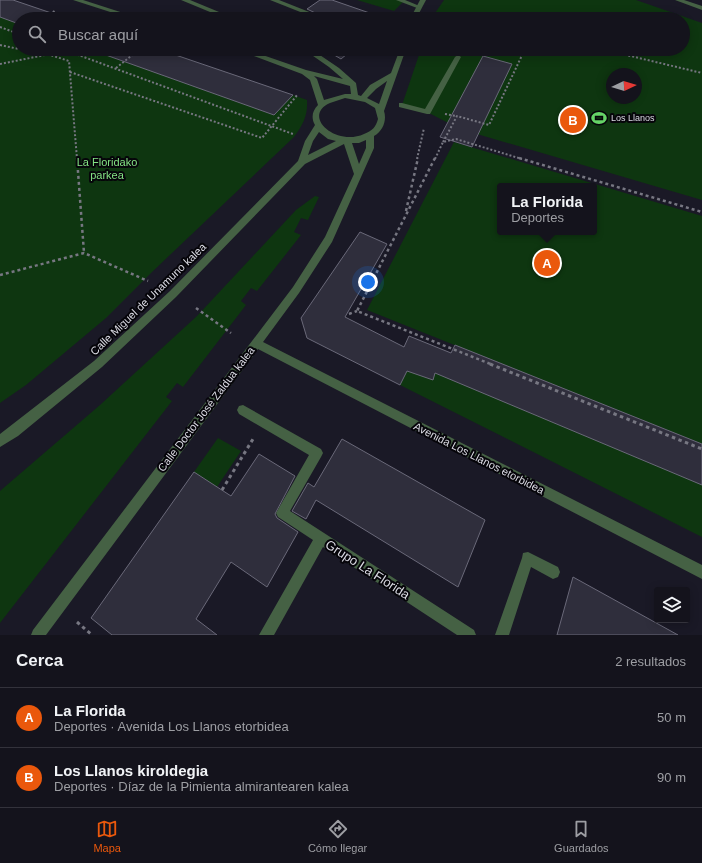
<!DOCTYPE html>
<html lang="es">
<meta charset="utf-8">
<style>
body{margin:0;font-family:Helvetica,sans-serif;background:#1d1c25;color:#f1f3f6}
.controls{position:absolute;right:12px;bottom:12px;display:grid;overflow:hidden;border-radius:4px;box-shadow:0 2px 10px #0003}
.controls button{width:36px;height:36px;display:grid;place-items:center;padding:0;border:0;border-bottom:1px solid #33323b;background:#14131c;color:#f1f3f6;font:20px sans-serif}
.compass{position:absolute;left:606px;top:68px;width:36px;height:36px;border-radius:50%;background:#14131c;box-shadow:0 2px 10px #0003;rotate:86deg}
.you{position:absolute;left:368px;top:282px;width:14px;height:14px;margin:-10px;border:3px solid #fff;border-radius:50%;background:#1a73e8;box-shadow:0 0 0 6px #1a73e833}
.badge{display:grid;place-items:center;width:26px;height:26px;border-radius:50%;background:#ea580c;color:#fff;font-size:13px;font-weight:700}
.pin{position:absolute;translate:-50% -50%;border:2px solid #fff;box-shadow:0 1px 4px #0006}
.popup{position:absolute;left:497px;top:183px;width:100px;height:52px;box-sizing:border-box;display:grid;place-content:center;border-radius:4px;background:#14131c;filter:drop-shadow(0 1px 3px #0005);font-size:13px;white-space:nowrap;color:#9d9ea3}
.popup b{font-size:15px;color:#f1f3f6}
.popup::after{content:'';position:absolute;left:50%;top:100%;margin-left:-8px;border:8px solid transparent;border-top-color:#14131c}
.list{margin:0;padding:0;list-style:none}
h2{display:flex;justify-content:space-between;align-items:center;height:52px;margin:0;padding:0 16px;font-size:17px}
h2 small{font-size:13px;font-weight:400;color:#9d9ea3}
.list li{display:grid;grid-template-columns:26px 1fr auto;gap:12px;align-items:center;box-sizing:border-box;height:60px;padding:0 16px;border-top:1px solid #33323b}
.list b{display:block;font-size:15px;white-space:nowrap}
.list p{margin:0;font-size:13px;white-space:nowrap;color:#9d9ea3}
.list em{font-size:13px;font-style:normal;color:#9d9ea3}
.icon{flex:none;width:22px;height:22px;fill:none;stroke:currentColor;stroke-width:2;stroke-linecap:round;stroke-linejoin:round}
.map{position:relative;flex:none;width:702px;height:635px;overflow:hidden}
.search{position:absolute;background:#14131c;box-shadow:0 2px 10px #0003;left:12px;right:12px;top:12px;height:44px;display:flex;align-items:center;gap:10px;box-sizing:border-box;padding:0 14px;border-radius:22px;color:#9d9ea3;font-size:15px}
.sheet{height:172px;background:#14131c}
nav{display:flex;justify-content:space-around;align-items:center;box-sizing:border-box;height:56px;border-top:1px solid #33323b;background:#14131c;font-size:11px;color:#9d9ea3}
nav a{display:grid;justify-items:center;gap:2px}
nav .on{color:#ea580c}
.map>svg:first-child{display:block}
.green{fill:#0e3610;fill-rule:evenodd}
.building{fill:#2f2e3c;stroke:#6a6979}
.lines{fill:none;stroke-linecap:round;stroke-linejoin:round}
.path-far2{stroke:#777782;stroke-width:2;stroke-dasharray:2 2;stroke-linecap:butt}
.path-far1{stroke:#777782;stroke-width:2.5;stroke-dasharray:3 3;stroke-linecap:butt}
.path{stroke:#777782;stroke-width:3;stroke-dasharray:3.5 3.5;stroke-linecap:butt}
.service{fill:#456144;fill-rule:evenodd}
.minor{fill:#456144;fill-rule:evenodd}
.labels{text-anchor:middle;stroke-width:4;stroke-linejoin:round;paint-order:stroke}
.far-poi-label{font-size:9px;fill:#dbdbe4;stroke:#06050a;text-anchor:start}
.park-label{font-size:11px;fill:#84e384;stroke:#06050a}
.street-label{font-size:11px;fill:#dbdbe4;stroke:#06050a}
.near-street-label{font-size:13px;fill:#dbdbe4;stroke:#06050a}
</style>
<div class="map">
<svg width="702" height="635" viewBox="0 0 702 635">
<rect width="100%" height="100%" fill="#1a1926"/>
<!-- green -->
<g class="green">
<polygon points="357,0 398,0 403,2 394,11"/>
<path d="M444,0H636L702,23V200L460,129L427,112L402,105L421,49H683V19H431ZM612,74H636V98H612Z"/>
<path d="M0,17L19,24V49H89L274,115L293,95L307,100C308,115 303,125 294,137L152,272L106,318L26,385L0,403Z"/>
<path d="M454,142L702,216V444L367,310ZM500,186H594V232H500Z"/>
<polygon points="315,196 319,197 308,220 301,218 294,232 301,235 257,291 251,288 241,301 246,305 183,387 177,383 166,397 172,401 0,623 0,491 100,405 197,316 296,210"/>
<polygon points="421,341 451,354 702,485 702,537 400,385"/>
<polygon points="218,438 241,451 217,487 194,472"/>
</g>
<!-- building -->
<g class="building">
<polygon points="0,0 13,0 69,19 19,19 19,24 0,17"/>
<polygon points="320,0 332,0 387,19 328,19 307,9"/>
<polygon points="89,49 158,49 293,95 274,115"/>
<polygon points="324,49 353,49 341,59"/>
<polygon points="483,56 512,64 472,147 440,137"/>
<polygon points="360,232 387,244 345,317 404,347 409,336 451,353 455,345 702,444 702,485 435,373 433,380 407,371 400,385 307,338 301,318"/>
<polygon points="342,439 485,520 458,587 316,500 306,519 292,511 308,483 314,487"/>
<polygon points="259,454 295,476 275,514 277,518 298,532 267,587 231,562 196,619 217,635 112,635 91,618 194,472 231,496"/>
<polygon points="573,577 678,635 557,635"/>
</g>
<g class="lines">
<!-- path-far2 -->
<g class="path-far2">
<polyline points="43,19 56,10"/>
<polyline points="0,27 19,34"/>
<polyline points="0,45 19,49"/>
<polyline points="20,49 47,54 69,61 77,159"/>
<polyline points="62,49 293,134"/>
<polyline points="601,49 702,73"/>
<polyline points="0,64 45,55"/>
<polyline points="116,68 140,49"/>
<polyline points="70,72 262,138 298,94"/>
<polyline points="445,114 456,116"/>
<polyline points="443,142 457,116 489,125 525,49"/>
<polyline points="417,159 424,128"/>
<polyline points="435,159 443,142 456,139 522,159"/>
</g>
<!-- path-far1 -->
<g class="path-far1">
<polyline points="77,158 84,253"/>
<polyline points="435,158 357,311 493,365"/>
<polyline points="519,158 702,212"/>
<polyline points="406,211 418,158"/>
<polyline points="0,275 84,253 148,281"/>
<polyline points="196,308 231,333"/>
<polyline points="349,314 357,311"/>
</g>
<!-- path -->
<g class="path">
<polyline points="490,364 702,449"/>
<polyline points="222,490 253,439"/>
<polyline points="77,622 92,635"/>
</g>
<!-- service -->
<g class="service">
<polygon points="396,0 405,0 422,7 417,8"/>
<polygon points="458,55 461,57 430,114 427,114 399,107 399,103 402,103 425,109 455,57"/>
</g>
<!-- minor -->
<g class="minor">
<polygon points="73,0 83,0 142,19 132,19"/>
<polygon points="181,0 190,0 236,19 227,19"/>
<polygon points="270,0 279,0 327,19 318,19"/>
<polygon points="420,0 426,0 416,19 410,19"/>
<polygon points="675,0 684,0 702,6 702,10"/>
<path d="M235,49H245L306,70L343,79L329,67L303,49H311L339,68L356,83L358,95L361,96L370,85L391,73L400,49H406L384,111C387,120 383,131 374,136V148L332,242L299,293L263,342L702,565V579L258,349L46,635H31L33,630L293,287L325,237L354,174L344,144L305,164L176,297L102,367L18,436L0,447V434L94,361L170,291L298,161L305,141L315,125C311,118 312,111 318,105L310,80L302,74ZM314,76L350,86L351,94H345L324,100L317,79ZM387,81L379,104L367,98L376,89ZM345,98L365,102L375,108L378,119C376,127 372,131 364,134C336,147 301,116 330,103C335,101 340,100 345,98ZM319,132L328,139L336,141L308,155L313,141ZM366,140V148L359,164L352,143H359Z"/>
<polygon points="243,405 321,449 323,453 321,457 290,511 474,630 476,635 457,635 323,547 274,635 259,635 313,540 278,517 276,513 309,455 239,414 237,410 239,406"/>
<polygon points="528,552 558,567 560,572 558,577 553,579 531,567 509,635 495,635 522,558 523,553"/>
</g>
</g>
<!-- icons -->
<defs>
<g id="stadium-bare" transform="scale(1.2)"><path d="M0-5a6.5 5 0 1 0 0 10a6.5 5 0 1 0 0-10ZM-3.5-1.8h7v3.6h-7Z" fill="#65d467" stroke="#06050a" stroke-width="2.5" paint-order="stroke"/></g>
</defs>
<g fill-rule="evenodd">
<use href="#stadium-bare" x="599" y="118"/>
</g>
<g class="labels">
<!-- far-poi labels -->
<g class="far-poi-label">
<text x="611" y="121">Los Llanos</text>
</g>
<!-- park labels -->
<g class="park-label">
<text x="107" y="166">La Floridako<tspan x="107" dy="13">parkea</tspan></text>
</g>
<!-- street labels -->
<g class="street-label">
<text transform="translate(148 299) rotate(-44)" y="4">Calle Miguel de Unamuno kalea</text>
<text transform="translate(206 409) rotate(-53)" y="4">Calle Doctor José Zaldua kalea</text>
<text transform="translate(479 458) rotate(27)" y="4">Avenida Los Llanos etorbidea</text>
</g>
<!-- near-street labels -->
<g class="near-street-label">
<text transform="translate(368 569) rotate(33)" y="5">Grupo La Florida</text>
</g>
</g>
</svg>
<div class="controls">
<button><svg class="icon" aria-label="layers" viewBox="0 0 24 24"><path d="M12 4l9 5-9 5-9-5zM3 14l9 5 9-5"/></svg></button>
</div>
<svg class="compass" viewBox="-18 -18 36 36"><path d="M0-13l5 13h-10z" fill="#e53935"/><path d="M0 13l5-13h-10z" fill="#9d9ea3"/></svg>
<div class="you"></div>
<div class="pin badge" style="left:547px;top:263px">A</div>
<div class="popup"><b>La Florida</b>Deportes</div>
<div class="pin badge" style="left:573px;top:120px">B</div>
<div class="search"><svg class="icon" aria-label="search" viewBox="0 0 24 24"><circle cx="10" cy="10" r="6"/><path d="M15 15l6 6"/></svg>Buscar aquí</div>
</div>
<section class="sheet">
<h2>Cerca<small>2 resultados</small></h2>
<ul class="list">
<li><span class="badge">A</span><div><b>La Florida</b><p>Deportes · Avenida Los Llanos etorbidea</p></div><em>50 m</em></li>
<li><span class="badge">B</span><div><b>Los Llanos kiroldegia</b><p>Deportes · Díaz de la Pimienta almirantearen kalea</p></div><em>90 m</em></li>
</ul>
</section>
<nav>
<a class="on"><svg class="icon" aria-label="map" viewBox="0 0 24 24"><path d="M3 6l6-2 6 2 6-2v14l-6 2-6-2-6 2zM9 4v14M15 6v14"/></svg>Mapa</a>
<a><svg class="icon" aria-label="directions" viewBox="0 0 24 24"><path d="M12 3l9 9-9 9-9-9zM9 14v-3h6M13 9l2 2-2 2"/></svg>Cómo llegar</a>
<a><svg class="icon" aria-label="saved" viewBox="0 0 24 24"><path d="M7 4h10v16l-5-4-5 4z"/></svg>Guardados</a>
</nav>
